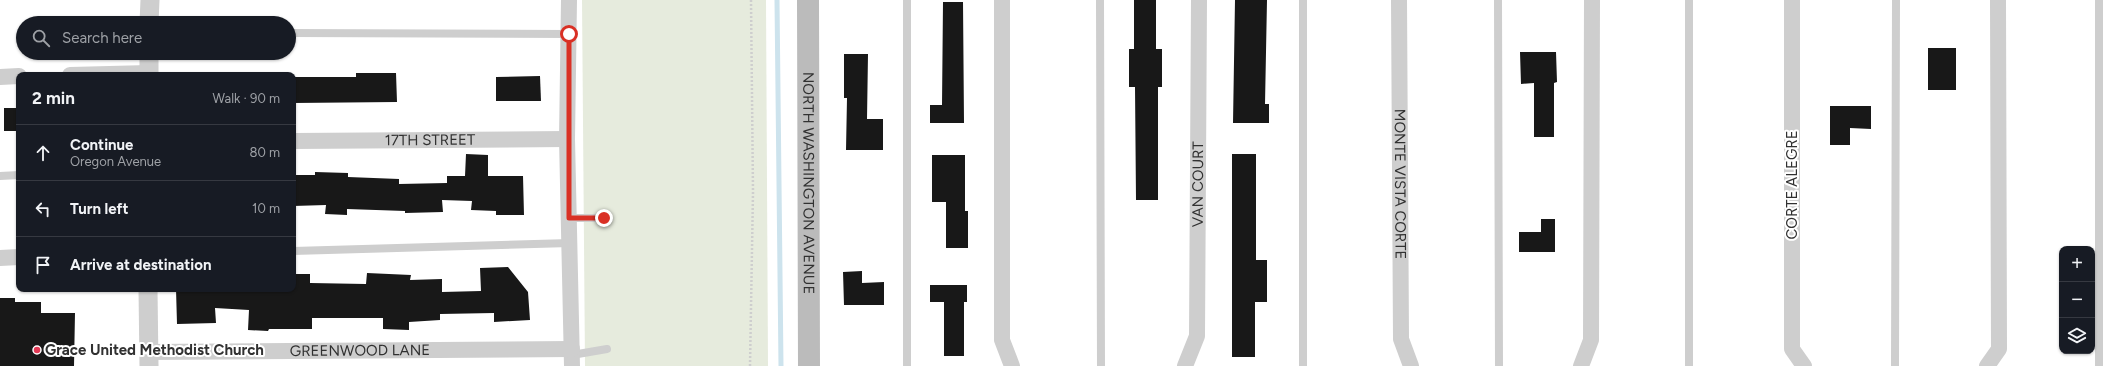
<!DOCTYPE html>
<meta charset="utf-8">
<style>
body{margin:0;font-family:Figtree,sans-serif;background:#242831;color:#f1f3f6}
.controls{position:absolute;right:12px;bottom:12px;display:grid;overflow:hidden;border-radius:8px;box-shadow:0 1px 3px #0004}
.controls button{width:36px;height:36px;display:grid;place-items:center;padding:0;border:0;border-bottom:1px solid #363941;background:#171b24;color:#f1f3f6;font:20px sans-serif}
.stop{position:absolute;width:12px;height:12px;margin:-9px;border:3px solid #d93025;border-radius:50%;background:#fff}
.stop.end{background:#d93025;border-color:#fff;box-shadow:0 1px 4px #0008}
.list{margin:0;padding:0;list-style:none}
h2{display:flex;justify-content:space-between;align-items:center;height:52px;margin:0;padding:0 16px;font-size:17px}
h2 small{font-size:13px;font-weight:400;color:#9ea1a6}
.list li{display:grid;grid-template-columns:26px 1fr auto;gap:12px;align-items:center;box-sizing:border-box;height:56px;padding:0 16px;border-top:1px solid #363941}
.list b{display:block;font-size:15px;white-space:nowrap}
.list p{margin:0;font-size:13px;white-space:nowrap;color:#9ea1a6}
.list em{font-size:13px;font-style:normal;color:#9ea1a6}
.icon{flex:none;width:22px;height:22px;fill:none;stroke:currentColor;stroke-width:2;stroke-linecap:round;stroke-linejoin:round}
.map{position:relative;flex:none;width:2107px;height:366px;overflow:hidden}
.search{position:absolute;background:#171b24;box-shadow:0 1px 3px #0004;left:16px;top:16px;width:280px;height:44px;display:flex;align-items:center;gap:10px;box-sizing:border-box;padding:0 14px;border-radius:22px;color:#9ea1a6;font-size:15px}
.panel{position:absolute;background:#171b24;box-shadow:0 1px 3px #0004;left:16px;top:72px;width:280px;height:220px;border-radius:8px}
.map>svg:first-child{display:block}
.green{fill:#e6ebdd}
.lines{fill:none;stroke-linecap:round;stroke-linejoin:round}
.stream{stroke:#cde3ed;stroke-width:5}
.building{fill:#181818}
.path{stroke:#cecece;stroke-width:2.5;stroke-dasharray:2 2;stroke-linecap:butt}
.service{stroke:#cecece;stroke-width:8}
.minor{stroke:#cecece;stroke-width:16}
.tertiary{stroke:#cecece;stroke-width:19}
.secondary{stroke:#bbb;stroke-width:22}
.route{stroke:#d93025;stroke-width:5}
.poi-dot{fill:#e33955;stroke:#fff;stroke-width:1.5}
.labels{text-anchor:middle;stroke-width:4;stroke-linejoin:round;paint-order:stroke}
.street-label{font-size:15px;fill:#313131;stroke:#fff}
.poi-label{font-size:15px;font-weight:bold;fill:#313131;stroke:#fff;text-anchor:start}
</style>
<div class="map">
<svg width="2107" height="366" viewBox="0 0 2107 366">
<rect width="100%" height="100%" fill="#fff"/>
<!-- green -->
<polygon class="green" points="582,0 766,0 768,366 585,366"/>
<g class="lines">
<!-- stream -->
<polyline class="stream" points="777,0 781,366"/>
</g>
<!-- building -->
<g class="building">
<polygon points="1134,0 1156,0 1156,49 1162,49 1162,87 1158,87 1158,200 1136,200 1135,87 1129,87 1129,49 1134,49"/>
<polygon points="1235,0 1267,0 1265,104 1269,104 1269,123 1233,123"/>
<polygon points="943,2 963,2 964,123 930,123 930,105 942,105"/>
<rect x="1928" y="48" width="28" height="42"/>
<polygon points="1520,52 1556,52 1557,82 1554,83 1554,137 1534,137 1534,83 1521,84"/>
<polygon points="844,54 868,54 867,119 883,119 883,150 846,150 847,98 844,98"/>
<polygon points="356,73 396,73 397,102 293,103 293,77 356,77"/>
<polygon points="540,76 541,101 496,101 496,77"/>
<polygon points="1830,106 1871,106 1871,129 1850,128 1850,145 1830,145"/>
<rect x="4" y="108" width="15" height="23"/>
<polygon points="466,154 488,155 488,176 523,176 524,215 496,215 496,211 471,210 472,201 442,200 443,212 405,213 405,211 347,209 347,215 325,214 326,205 293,206 293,175 315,175 315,172 348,173 348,177 399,179 399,184 447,183 447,176 465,176"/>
<polygon points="1232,154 1256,154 1256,260 1267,260 1267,302 1255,302 1255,357 1232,357"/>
<polygon points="932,155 965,155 965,211 968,211 968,248 946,248 946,202 932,202"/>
<polygon points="1541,219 1555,219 1555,252 1519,252 1519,232 1541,232"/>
<polygon points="508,267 528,292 530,320 494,322 494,313 440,314 440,320 409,322 409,330 383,329 383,318 312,318 312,329 269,329 268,331 248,330 249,310 215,308 216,323 177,324 176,289 293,289 293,274 310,274 310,283 366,284 367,273 411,275 410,280 442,279 442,292 481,291 480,268"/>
<polygon points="862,271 862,283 884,282 884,305 844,305 843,272"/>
<polygon points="930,285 967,285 967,302 964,302 964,356 944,356 944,302 930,302"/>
<polygon points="0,298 15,298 15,302 41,302 41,313 75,313 74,366 0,366"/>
</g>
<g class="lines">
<!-- path -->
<polyline class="path" points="750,366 753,192 751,0"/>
<!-- service -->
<g class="service">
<polyline points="907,0 907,366"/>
<polyline points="1100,0 1101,366"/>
<polyline points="1303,0 1303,366"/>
<polyline points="1498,0 1499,366"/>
<polyline points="289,33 569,34"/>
<polyline points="0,176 19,175"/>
<polyline points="569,218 605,218"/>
<polyline points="293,251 570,243"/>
<polyline points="572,355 607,349"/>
<polyline points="1689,366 1689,0"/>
<polyline points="1895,366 1896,0"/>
<polyline points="2099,366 2099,0"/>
</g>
<!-- minor -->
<g class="minor">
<polyline points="569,0 567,139 572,366"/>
<polyline points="1002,0 1002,340 1012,366"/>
<path id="s1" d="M1399,0L1401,339L1411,366"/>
<polyline points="1792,0 1792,349 1804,366"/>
<polyline points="70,75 149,73"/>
<polyline points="0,77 19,76"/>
<path id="s2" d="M293,141L567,139"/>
<polyline points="0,258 19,257"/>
<path id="s3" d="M148,352L572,349"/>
<path id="s4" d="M1185,366L1197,336L1199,0"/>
<polyline points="1581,366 1591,340 1592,0"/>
<polyline points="1987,366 1999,349 1998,0"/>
</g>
<!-- tertiary -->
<g class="tertiary">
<polyline points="149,23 150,0"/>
<polyline points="149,75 149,53"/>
<polyline points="148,289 149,366"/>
</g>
<!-- secondary -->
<path class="secondary" id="s5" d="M808,0L809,366"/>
</g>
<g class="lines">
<!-- route -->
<polyline class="route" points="569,34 569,218 604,218"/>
</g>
<!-- markers -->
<circle class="poi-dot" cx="37" cy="350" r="4"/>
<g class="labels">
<!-- street labels -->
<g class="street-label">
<text dy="5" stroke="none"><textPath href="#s2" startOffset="137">17TH STREET</textPath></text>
<text dy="5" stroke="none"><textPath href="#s5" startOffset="183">NORTH WASHINGTON AVENUE</textPath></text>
<text dy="5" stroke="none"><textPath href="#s4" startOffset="184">VAN COURT</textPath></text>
<text dy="5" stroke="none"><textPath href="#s1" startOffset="184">MONTE VISTA CORTE</textPath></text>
<text transform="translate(1792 185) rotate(-90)" y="5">CORTE ALEGRE</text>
<text dy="5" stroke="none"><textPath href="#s3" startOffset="212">GREENWOOD LANE</textPath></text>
</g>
<!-- poi labels -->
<g class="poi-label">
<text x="45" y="355">Grace United Methodist Church</text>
</g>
</g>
</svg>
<div class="controls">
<button>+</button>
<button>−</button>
<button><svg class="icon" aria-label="layers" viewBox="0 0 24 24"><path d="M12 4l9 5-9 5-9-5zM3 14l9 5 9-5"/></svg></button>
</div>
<div class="stop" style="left:569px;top:34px"></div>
<div class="stop end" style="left:604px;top:218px"></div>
<div class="search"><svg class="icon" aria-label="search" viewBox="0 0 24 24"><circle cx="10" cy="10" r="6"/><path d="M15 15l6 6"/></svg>Search here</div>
<section class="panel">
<h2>2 min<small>Walk · 90 m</small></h2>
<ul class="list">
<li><svg class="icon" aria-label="ahead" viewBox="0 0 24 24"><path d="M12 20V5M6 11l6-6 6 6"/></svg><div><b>Continue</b><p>Oregon Avenue</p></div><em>80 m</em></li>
<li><svg class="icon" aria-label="left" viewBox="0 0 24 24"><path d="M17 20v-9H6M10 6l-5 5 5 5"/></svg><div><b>Turn left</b></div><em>10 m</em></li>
<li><svg class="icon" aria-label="arrive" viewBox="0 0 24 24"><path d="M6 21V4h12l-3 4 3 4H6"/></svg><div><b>Arrive at destination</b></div></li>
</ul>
</section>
</div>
